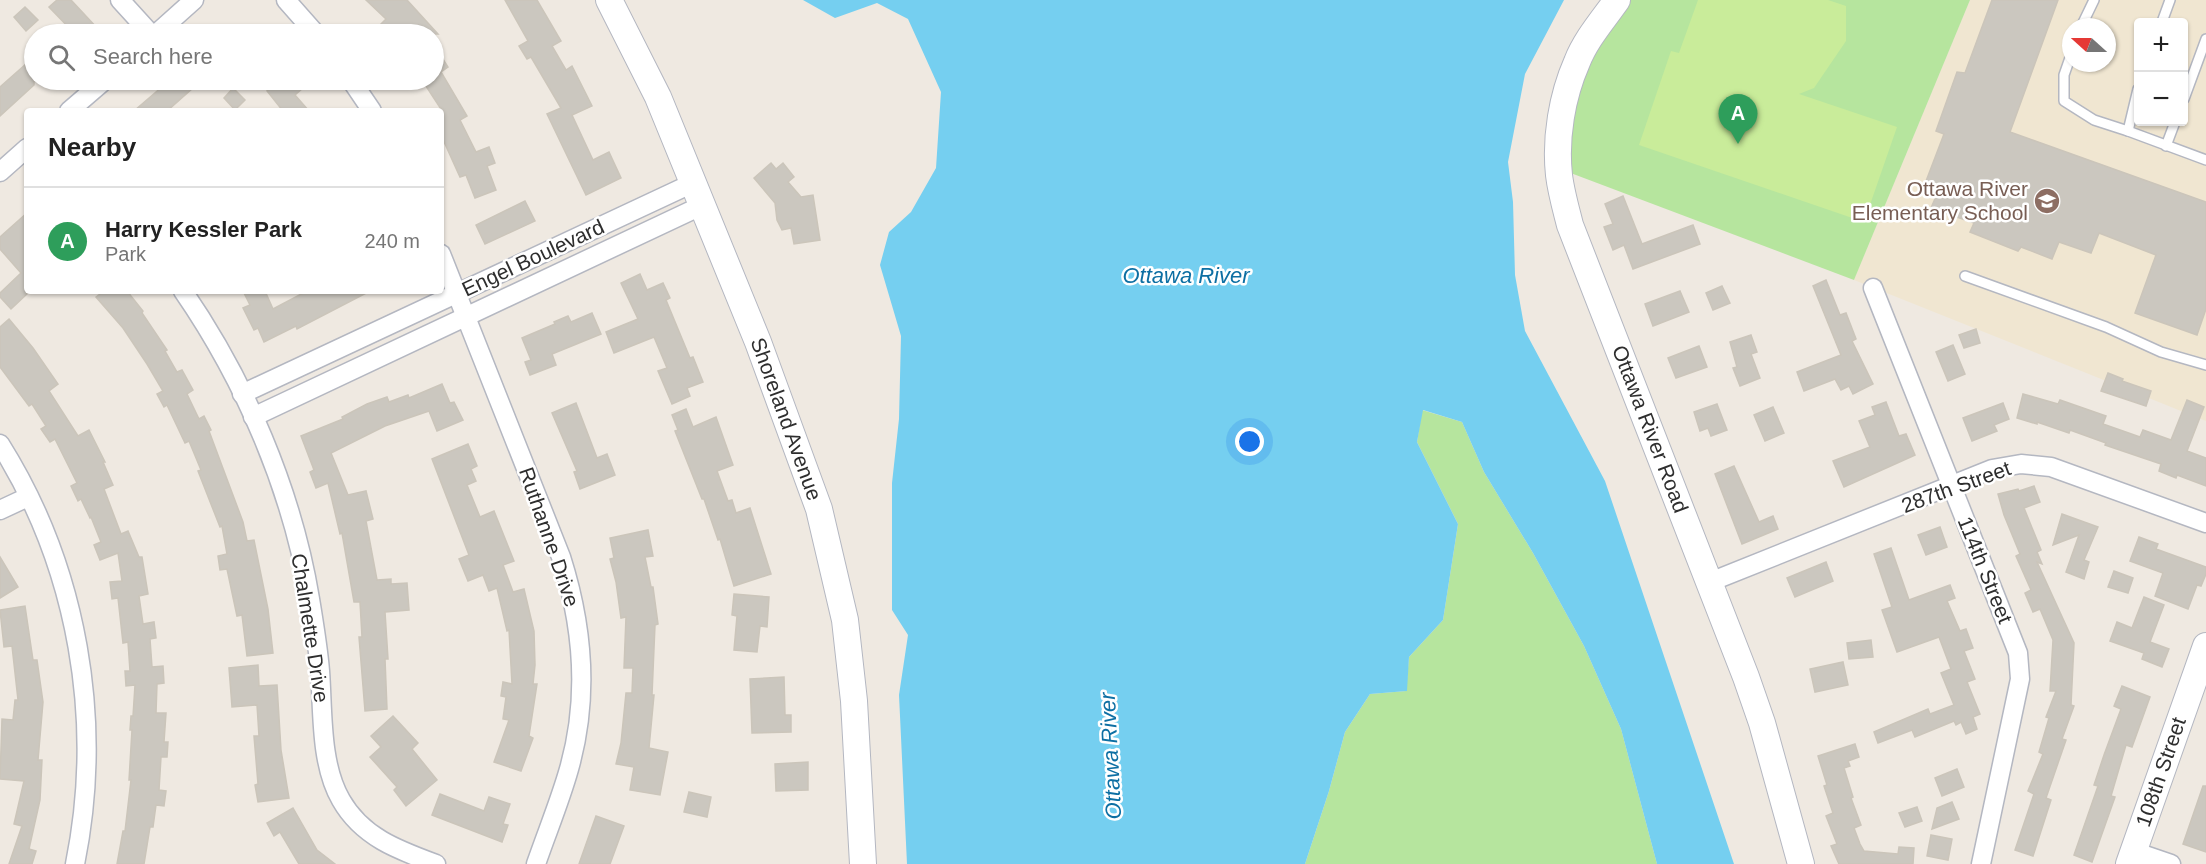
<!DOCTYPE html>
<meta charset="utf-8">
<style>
body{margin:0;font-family:Arial,sans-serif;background:#f6f6f6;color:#222}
.controls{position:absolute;right:18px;top:18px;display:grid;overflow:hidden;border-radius:6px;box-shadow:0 2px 4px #0004}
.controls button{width:54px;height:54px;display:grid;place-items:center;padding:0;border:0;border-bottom:2px solid #e0e0e0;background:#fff;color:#222;font:30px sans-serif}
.compass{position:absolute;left:2062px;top:18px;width:54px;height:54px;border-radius:50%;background:#fff;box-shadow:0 2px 4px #0004;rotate:291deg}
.you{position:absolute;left:1250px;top:442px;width:21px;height:21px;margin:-15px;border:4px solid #fff;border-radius:50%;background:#1a73e8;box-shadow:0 0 0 9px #1a73e833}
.badge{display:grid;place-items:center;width:39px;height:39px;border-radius:50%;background:#d93025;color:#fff;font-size:20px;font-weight:700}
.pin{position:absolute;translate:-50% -50px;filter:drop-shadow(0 2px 3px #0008)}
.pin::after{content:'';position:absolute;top:32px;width:21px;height:18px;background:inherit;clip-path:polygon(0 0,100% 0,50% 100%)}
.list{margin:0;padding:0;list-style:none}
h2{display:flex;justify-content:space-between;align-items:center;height:78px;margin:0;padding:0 24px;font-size:26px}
h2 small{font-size:20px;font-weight:400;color:#767676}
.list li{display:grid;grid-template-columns:39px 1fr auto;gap:18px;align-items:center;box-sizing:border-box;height:108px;padding:0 24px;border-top:2px solid #e0e0e0}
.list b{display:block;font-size:22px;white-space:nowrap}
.list p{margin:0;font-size:20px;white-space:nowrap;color:#767676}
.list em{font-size:20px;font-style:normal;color:#767676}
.icon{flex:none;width:33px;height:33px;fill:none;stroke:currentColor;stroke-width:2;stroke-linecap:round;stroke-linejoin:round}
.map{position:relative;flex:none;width:2206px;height:864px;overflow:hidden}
.search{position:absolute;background:#fff;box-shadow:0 2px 4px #0004;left:24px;top:24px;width:420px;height:66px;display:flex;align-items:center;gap:15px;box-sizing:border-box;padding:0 21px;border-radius:33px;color:#767676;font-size:22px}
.panel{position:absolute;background:#fff;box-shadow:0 2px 4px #0004;left:24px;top:108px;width:420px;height:186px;border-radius:6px}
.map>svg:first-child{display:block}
.education{fill:#f0e6d1;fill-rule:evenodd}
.green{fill:#b6e59e}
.pitch{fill:#c9ec9a}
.water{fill:#75cff0}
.building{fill:#cbc7bf;stroke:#cbc5ba;stroke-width:1.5}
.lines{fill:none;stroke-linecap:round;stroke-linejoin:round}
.lane-casing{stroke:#b4b7c1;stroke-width:12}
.street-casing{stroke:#b4b7c1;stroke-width:21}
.secondary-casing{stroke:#b4b7c1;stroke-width:28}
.lane{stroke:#fff;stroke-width:9}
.street{stroke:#fff;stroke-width:18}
.secondary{stroke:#fff;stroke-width:26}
.labels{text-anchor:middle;stroke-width:5;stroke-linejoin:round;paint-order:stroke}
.education-label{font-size:21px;fill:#785e54;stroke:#fff;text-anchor:end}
.street-label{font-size:21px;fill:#2e2e2e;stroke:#fff}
.water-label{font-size:22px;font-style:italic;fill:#0d6fa3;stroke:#fff}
</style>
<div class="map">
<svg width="2206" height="864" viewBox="0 0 2206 864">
<rect width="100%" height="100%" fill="#efe9e1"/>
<!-- education -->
<path class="education" d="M1970,0H2206V421L1854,280ZM2138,22H2184V122H2138ZM2071,27H2107V63H2071Z"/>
<!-- green -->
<g class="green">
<polygon points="1629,0 1970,0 1854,280 1568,172 1566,154 1582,72"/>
<polygon points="1422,410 1462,422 1484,472 1533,553 1584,646 1621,729 1657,864 1305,864 1329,791 1345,732 1370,694 1406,691 1409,657 1443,620 1458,524 1417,442"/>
</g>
<!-- pitch -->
<polygon class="pitch" points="1698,0 1828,0 1846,6 1846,41 1814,88 1799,94 1897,127 1864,222 1639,145 1671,51 1679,53"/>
<!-- water -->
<polygon class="water" points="803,0 1564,0 1525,74 1508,162 1513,202 1515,275 1525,331 1605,481 1734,864 1657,864 1621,729 1584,646 1533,553 1484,472 1462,422 1423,410 1417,442 1458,524 1443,620 1409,657 1407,691 1370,694 1345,732 1329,791 1305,864 907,864 899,695 908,635 892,610 892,483 899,419 901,336 880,265 889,232 911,212 936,168 941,92 908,19 877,3 835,18"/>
<!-- building -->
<g class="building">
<polygon points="57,0 71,0 97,28 89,34 75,34 49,7"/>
<polygon points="366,0 407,0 438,34 387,34 379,26 386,19"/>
<polygon points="505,0 537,0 561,41 552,46 566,70 572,66 592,106 572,115 593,160 609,152 621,178 586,195 547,114 561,108 531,57 527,59 519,46 528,41"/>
<polygon points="1992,0 2058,0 2010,132 2206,202 2206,309 2197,335 2135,313 2156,255 2099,233 2091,253 2059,242 2052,259 2021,247 2018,251 1970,232 1974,223 1931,208 1937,194 1923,189 1944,134 1936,131 1957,72 1965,73"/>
<polygon points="25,7 38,20 26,31 14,17"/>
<polygon points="434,45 448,67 441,72 467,116 460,120 476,152 489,147 495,163 487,166 496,190 475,198 466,175 460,177 441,135 441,109 422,80 434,80"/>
<polygon points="34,57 34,85 0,116 0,87"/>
<polygon points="170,80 202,80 167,111 134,111"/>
<polygon points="282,80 296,80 303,88 295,95 309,111 283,111 267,91"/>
<polygon points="233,88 245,100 235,110 224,98"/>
<polygon points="771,163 776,169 783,163 794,177 788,182 801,197 813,195 820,240 794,244 791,228 782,230 777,220 775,203 754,178"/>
<polygon points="1623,196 1642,244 1693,225 1700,244 1633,269 1624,245 1613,250 1604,227 1613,224 1605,204"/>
<polygon points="525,201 535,221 485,244 476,225"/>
<polygon points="27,213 27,294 11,309 0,297 0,293 21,273 0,249 0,237"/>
<polygon points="640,274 647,290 663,283 670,298 666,300 690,358 693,357 703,382 687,388 690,396 672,404 658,371 667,368 654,337 614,353 606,332 638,319 621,283"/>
<polygon points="1826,280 1840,315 1846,313 1856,339 1852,341 1873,384 1853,394 1849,386 1841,390 1835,379 1804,391 1797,372 1841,355 1813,286"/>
<polygon points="1722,286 1730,303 1713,310 1706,293"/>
<polygon points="104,291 127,291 143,311 142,313 167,350 165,351 177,372 182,370 193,390 187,394 199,419 204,416 211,430 209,431 243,522 247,541 254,540 268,609 273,653 247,656 242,615 237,616 227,569 220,570 218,556 227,554 222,526 220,527 198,471 201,470 189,441 185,443 167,405 164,407 157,394 163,391 147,364 123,328 96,297"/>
<polygon points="243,291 265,291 273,309 307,291 370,291 297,329 296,326 264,342 258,328 254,330 243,308 250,305"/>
<polygon points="1680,291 1689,312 1653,326 1645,304"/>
<polygon points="592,313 601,334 552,354 556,365 530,375 525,362 531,360 522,338 555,324 554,322 568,316 571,322"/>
<polygon points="9,319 33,348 58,384 49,391 78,436 89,430 105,462 103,462 113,485 104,489 121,534 128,531 139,557 142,557 148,594 139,596 143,624 154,622 156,638 150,639 152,667 163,666 164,683 157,684 156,713 166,713 164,742 168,742 167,757 161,757 159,790 166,791 164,806 156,805 153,827 150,827 144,864 117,864 123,831 125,831 131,780 129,780 132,730 130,730 131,716 133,716 135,685 126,686 125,671 130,671 128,642 123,643 118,598 112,599 110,582 122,581 118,553 100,560 94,545 101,542 91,517 90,518 81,499 78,501 71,486 77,483 55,439 50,442 41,429 46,426 32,404 29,406 0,367 0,327"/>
<polygon points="1976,329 1980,343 1964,348 1959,335"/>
<polygon points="1751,335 1757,352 1751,354 1760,378 1740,386 1733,368 1737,367 1730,342"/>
<polygon points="1953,345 1965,374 1948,381 1936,352"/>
<polygon points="1699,346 1707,367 1676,378 1668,358"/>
<polygon points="2108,373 2123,379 2122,381 2151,391 2146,406 2101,391"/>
<polygon points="442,384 450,403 454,402 463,420 437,431 429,411 385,426 331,453 348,495 366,491 373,519 366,521 377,580 391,579 391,584 407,583 409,610 385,612 388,659 385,659 387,709 365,711 359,637 362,637 360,602 354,602 342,533 340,534 328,483 316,488 310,472 314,470 301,436 343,419 342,417 367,404 387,397 389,402 408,395 409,398"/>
<polygon points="2023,394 2058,404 2060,400 2106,416 2103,424 2140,437 2143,430 2171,440 2187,400 2204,407 2187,451 2206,458 2206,486 2177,475 2176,478 2159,471 2161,464 2105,445 2106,443 2070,430 2069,433 2037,422 2037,424 2017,418"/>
<polygon points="1886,402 1899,436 1906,434 1915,455 1844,487 1833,461 1870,447 1859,421 1875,415 1872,407"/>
<polygon points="576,403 597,458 607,454 615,475 580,489 574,472 577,471 552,413"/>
<polygon points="2003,403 2009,419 1994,425 1997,431 1972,441 1963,418"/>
<polygon points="1717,404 1727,430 1711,436 1708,428 1700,431 1694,412"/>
<polygon points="1773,407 1784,433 1765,441 1754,415"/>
<polygon points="686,409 693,427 716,417 733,465 717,471 728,501 732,500 736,513 750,508 771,574 734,586 720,539 718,540 704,499 702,499 675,431 678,430 672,415"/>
<polygon points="468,444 477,466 471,469 476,481 467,485 480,517 494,511 514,561 503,565 513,592 524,589 534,631 535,665 533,684 537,684 529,736 533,738 521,771 494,762 509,720 503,719 506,697 501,696 503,682 512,684 509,630 507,631 497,588 489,591 483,575 468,581 459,559 469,555 432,459"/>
<polygon points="1734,466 1759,522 1773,516 1778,529 1742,544 1715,474"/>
<polygon points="2034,486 2040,502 2024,508 2041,550 2037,552 2042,564 2037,562 2074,643 2071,705 2074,706 2062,739 2066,740 2046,798 2051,800 2033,856 2015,850 2034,794 2028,791 2043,754 2039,752 2049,718 2046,717 2056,691 2050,691 2053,640 2040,609 2033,612 2025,593 2031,590 2016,556 2020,554 2004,515 1998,494 2018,489 2019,491"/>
<polygon points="2062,514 2098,527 2084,560 2089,562 2084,579 2066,572 2079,535 2053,545"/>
<polygon points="1940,527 1947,547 1926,555 1918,535"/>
<polygon points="648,530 653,556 645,557 651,587 653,587 658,624 655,625 652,695 654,695 649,748 668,752 660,795 630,790 634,767 616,764 621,743 626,693 632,693 633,668 624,668 626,617 621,618 616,582 610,559 614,558 610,538"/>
<polygon points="2139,537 2158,544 2156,549 2206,567 2206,574 2201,586 2197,585 2188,609 2155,596 2163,573 2130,561"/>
<polygon points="1891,548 1909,600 1950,585 1955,598 1947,601 1960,631 1966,629 1973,648 1964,651 1975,679 1967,682 1980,714 1973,717 1977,729 1966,734 1961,722 1956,725 1954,721 1915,737 1912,730 1878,743 1874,732 1928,709 1930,714 1954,705 1941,673 1951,669 1939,637 1897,652 1882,610 1892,607 1874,554"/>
<polygon points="0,557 18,587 0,598"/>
<polygon points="1826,562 1833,581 1795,597 1787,578"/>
<polygon points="2114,571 2133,578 2128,593 2108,587"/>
<polygon points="734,594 769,597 767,627 760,626 757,652 734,650 737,616 732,615"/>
<polygon points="2144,597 2164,605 2150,642 2169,649 2162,667 2142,659 2144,653 2110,641 2117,622 2132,628"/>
<polygon points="25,606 33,660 37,660 43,702 38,760 42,760 40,800 29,849 36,851 32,864 9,864 22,826 14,824 24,781 0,779 2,719 13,720 15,700 18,700 12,646 4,647 0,610"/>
<polygon points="1871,640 1873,657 1849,659 1847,643"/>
<polygon points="1843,662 1848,685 1815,692 1810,669"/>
<polygon points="258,665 259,686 277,685 281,750 289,798 258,802 255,785 258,784 254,736 259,736 257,705 232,707 229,668"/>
<polygon points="784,677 785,715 791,715 791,732 752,733 750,679"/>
<polygon points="2122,686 2150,697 2132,747 2126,745 2111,796 2115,797 2092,862 2074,855 2098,786 2094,785 2104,755 2121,709 2114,706"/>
<polygon points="393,716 418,743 412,749 437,780 406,806 394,790 397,787 370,757 381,747 371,736"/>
<polygon points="1855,744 1859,757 1848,761 1850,766 1844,768 1853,797 1851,798 1861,825 1854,828 1860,844 1864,851 1898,854 1899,847 1914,848 1913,864 1839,864 1831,846 1837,844 1826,816 1833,813 1824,786 1827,785 1818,756"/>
<polygon points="808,762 808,790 776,791 775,764"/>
<polygon points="1957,769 1964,787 1942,796 1935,778"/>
<polygon points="2203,786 2206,786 2206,852 2183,844"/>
<polygon points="689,792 711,797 707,817 684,812"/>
<polygon points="440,794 484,811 489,797 510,804 503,824 508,825 502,842 432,815"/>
<polygon points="1952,802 1959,819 1932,829 1937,808"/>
<polygon points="1917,807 1922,821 1905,827 1899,813"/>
<polygon points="293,808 317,850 335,864 299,864 280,832 274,836 267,823"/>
<polygon points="596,816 624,826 610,864 579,864"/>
<polygon points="1931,835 1952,839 1948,860 1927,856"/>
</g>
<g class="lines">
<!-- lane casing -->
<g class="lane-casing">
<g id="lane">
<polyline points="2162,22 2170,0"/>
<polyline points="2081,27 2094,0"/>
<polyline points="2071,55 2064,75 2064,101 2094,120 2128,131"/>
<polyline points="2138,89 2128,131 2206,160"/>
<polyline points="2184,99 2206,39"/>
<polyline points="2166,146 2175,122"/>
<polyline points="1965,276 2106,327 2161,352 2206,365"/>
</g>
</g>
<!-- street casing -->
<g class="street-casing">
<g id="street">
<polyline points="120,0 151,34"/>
<polyline points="286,0 316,34"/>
<polyline points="156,34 194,0"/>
<polyline points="351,80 372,111"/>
<polyline points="69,111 105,80"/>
<polyline points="0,172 27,148"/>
<path d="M441,254L561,557C583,626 589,699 569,769C560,801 547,832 536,864"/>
<polyline points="1873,288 2018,653 2020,679 1981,864"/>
<path d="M183,291C245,381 292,490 310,599C314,623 318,647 320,671C323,711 320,764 341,800C362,837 398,850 436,864"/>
<polyline points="242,394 693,183"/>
<polyline points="253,417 703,205"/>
<path d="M0,444C78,568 104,721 75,864"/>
<polyline points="0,510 28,497"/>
<polyline points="1710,582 1992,469 2021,464 2051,467 2206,523"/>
<polyline points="2133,851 2171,864"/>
</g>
</g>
<!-- secondary casing -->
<g class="secondary-casing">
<g id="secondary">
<polyline points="609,0 658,97 758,342 819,509 845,620 854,701 863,864"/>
<path d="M1617,0C1603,20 1586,39 1577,62C1562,96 1555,138 1559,175C1561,192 1566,209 1570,225L1746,677L1762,723L1801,864"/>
<polyline points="2129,864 2206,646"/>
</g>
</g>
<!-- lane -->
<use href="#lane" class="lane"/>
<!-- street -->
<use href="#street" class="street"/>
<!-- secondary -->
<use href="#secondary" class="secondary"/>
</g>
<!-- icons -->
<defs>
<g id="school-disc" transform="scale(1.35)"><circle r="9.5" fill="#8d6e63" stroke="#fff"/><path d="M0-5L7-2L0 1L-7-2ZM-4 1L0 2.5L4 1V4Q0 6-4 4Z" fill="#fff"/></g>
</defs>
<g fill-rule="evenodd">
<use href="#school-disc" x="2047" y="201"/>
</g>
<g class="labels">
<!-- education labels -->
<g class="education-label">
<text x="2028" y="196">Ottawa River<tspan x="2028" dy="24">Elementary School</tspan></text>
</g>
<!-- street labels -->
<g class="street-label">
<text transform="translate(533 258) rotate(-25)" y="7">Engel Boulevard</text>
<text transform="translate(786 419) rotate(70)" y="7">Shoreland Avenue</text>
<text transform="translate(1650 429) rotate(69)" y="7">Ottawa River Road</text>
<text transform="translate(1956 487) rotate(-20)" y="7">287th Street</text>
<text transform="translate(549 537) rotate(71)" y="7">Ruthanne Drive</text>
<text transform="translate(1985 570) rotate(68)" y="7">114th Street</text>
<text transform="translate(310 628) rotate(81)" y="7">Chalmette Drive</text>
<text transform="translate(2161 772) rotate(-71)" y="7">108th Street</text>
</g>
<!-- water labels -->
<g class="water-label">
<text x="1186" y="283">Ottawa River</text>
<text transform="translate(1110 756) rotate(-93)" y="8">Ottawa River</text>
</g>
</g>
</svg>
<div class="controls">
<button>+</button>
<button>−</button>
</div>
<svg class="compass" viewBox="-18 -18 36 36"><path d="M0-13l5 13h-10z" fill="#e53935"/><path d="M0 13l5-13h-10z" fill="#767676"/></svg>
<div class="you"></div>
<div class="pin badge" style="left:1738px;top:144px;background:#2e9e5b">A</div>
<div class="search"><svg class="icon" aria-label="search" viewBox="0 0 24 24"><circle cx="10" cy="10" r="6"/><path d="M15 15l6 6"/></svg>Search here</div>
<section class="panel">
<h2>Nearby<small></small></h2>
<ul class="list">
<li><span class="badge" style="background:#2e9e5b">A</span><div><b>Harry Kessler Park</b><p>Park</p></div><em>240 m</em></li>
</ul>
</section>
</div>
